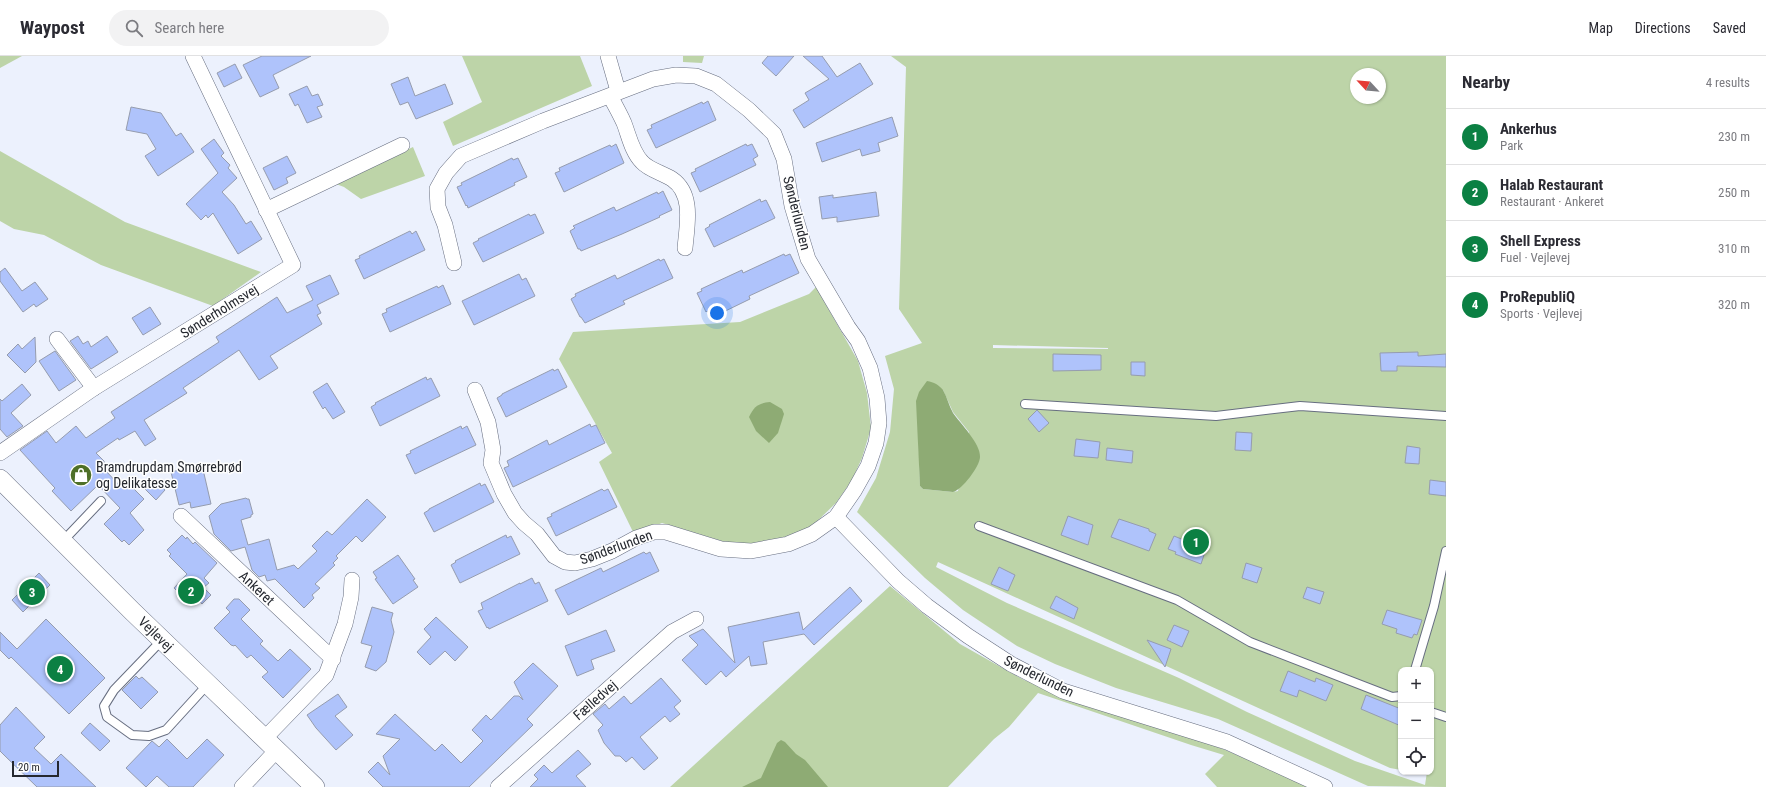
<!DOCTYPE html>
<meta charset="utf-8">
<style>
body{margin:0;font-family:"Roboto Condensed",sans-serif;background:#f2f2f3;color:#2b2b33}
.controls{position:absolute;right:12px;bottom:12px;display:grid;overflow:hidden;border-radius:8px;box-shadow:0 1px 3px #0004}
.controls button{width:36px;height:36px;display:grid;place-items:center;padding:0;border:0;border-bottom:1px solid #e1e1e2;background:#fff;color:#2b2b33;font:20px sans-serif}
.compass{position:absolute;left:1350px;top:12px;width:36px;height:36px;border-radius:50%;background:#fff;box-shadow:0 1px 3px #0004;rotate:296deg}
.scale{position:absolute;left:12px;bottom:10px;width:47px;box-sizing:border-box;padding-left:4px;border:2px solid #25282f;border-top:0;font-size:11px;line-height:14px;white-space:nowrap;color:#25282f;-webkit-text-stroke:3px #fefefe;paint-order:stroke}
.you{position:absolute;left:717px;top:257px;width:14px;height:14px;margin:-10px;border:3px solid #fff;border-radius:50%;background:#1a73e8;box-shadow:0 0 0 6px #1a73e833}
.badge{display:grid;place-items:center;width:26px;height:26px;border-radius:50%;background:#0b8043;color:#fff;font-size:13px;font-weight:700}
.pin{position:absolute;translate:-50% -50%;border:2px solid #fff;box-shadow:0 1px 4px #0006}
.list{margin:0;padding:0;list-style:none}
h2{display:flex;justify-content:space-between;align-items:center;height:52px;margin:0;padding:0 16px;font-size:17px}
h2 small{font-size:13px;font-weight:400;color:#7c7c81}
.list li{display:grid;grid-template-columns:26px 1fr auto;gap:12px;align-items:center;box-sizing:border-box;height:56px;padding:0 16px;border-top:1px solid #e1e1e2}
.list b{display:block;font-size:15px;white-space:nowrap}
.list p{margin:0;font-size:13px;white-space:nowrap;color:#7c7c81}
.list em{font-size:13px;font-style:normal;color:#7c7c81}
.icon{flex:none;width:22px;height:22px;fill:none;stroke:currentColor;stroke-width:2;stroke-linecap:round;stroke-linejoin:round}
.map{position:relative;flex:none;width:1446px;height:731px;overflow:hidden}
header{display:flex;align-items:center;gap:24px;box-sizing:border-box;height:56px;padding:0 20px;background:#fff;border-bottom:1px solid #e1e1e2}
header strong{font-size:19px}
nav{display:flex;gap:22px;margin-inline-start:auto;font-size:14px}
.search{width:280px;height:36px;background:#f2f2f3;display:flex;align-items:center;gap:10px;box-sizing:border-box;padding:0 14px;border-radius:22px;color:#7c7c81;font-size:15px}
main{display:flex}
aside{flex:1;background:#fff}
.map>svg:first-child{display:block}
.green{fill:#bdd4a8;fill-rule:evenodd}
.water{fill:#8eab74}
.building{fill:#afc3fb;stroke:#959cae}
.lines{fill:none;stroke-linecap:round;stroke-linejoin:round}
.service-casing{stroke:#676e80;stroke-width:10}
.minor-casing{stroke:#676e80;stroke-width:16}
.tertiary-casing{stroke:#676e80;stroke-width:20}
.service{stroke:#fff;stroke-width:8}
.minor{stroke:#fff;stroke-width:15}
.tertiary{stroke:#fff;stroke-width:19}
.labels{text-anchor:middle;stroke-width:3;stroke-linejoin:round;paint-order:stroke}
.street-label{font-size:14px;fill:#25282f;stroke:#fefefe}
.poi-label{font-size:14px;fill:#25282f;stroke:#fefefe;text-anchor:start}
</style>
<header>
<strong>Waypost</strong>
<div class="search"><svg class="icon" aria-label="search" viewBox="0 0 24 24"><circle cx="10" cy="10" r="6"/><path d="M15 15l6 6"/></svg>Search here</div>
<nav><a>Map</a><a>Directions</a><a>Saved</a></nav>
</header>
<main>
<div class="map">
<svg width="1446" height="731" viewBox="0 0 1446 731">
<rect width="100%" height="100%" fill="#ecf1fd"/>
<!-- green -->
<g class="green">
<polygon points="0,0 22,0 0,12"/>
<polygon points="462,0 580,0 592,30 453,90 443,66 482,46"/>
<polygon points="683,0 704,0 702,7 683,6"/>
<path d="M891,0H1446V731L1368,730L1218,663L1116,632L1055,608L1017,590L963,554L925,522L857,456L876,422L890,376L894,333L885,300L922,287L899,253L906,11ZM1356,18H1380V42H1356ZM993,289L1108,292V293L993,292ZM943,334L953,356L969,376L958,435L953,436L923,433L920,430L918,368ZM938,506L1390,712L1401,714V614H1431V716H1427L1425,729L1355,705L1247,656L1179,622L1007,547L936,511Z"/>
<polygon points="413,91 425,120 361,143 344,131 336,128"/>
<polygon points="0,95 125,166 261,216 213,250 101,209 44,179 14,173 0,165"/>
<polygon points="816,231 858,305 867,337 871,372 862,402 852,424 836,447 811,471 777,484 741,491 662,467 634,478 599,406 612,397 559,303 573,276 740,266 809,238"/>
<polygon points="890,530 960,588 1024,624 1223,693 1311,731 1217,731 1205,718 1224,699 1191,689 1038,637 1009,671 994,683 948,731 670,731"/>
</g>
<!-- water -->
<g class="water">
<path d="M927,325C934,326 939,329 943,334C947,341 949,350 953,357C960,367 981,388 980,401C980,410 962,434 953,436L923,433L920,430L916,345L919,336Z"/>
<path d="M770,346L782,353L784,358L778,377L769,387L756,375L749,361C754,350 759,347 770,346Z"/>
<polygon points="781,684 785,686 796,698 805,704 828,731 742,731 761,722 777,687"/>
</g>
<!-- building -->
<g class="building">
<polygon points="262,0 311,0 273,19 279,32 260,41 243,9"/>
<polygon points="768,0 794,0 776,20 762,7"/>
<polygon points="803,0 822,0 837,21 860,7 873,28 804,72 793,54 809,44 805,37 829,23"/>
<polygon points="235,8 242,22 224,31 217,17"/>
<polygon points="408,21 415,40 445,28 453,48 416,63 408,46 400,49 391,28"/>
<polygon points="307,30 312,40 318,38 323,49 317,51 322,61 307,67 298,48 295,50 289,38"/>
<polygon points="708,45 716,64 656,92 647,74 652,72 651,69 702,46 703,48"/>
<polygon points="131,51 161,57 176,80 181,77 194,96 158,120 145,100 156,93 147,78 126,74"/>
<polygon points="892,61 898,80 878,87 880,95 862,100 860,93 822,106 816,87"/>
<polygon points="214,83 224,97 221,100 230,109 228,112 237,122 222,136 234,149 246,168 251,165 262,183 238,198 213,157 208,162 206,159 201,164 186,148 218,117 201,93"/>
<polygon points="616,88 624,107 564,136 555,117 560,115 559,112 610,89 611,91"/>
<polygon points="746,88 747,90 752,88 758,100 753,103 756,109 700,136 691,117 696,115 695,113"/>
<polygon points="287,100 296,117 286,122 288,127 274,134 263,112"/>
<polygon points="512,102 513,104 518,102 527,121 514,127 515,129 468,152 467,149 466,150 457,131 462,129 461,127"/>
<polygon points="663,135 672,154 659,160 660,161 622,178 581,195 580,193 578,193 570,175 575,172 573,170 614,151 616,155 657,136 658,138"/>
<polygon points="876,136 879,160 837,166 837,161 822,163 819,141 833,139 833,142"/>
<polygon points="760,143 761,146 766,144 775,162 714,191 705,173 710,170 709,169"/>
<polygon points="529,158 530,160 535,158 544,177 483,206 473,187 479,184 478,183"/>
<polygon points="410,175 412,178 416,175 425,194 364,223 355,204 360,202 359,200"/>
<polygon points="784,198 785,200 790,198 799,217 749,240 750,243 711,262 707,255 706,256 697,237 702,235 701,233 742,214 743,217"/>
<polygon points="659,203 660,205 664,203 673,222 623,245 625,248 585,267 581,261 580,261 571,243 576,240 575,238 615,219 617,223"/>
<polygon points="5,212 22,235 35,226 48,243 36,251 34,248 23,256 0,225 0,216"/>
<polygon points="519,218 522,224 526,222 535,240 474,269 462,245"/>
<polygon points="330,219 339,238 317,249 321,257 317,259 322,268 270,300 278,312 259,324 239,294 183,332 187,337 144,364 156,383 145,390 135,375 119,384 118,382 96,397 104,405 105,414 121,431 127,426 144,443 130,457 144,474 129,489 124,484 122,486 104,468 120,452 98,429 71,455 52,435 55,432 54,431 20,394 47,375 56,387 76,370 86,382 115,362 111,356 219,286 216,281 277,241 287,257 313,244 306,230"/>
<polygon points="443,229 451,248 390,276 382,258 387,256 386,253 437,230 438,232"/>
<polygon points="150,251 161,268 143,279 132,262"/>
<polygon points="78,280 83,288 88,285 91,291 107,280 118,296 91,313 70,285"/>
<polygon points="35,281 36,306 25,317 7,299 18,288 22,293"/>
<polygon points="55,295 76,324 59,335 39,305"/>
<polygon points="1418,296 1418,300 1446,298 1446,311 1397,310 1397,315 1381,315 1380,297"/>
<polygon points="1053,298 1101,299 1101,314 1053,315"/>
<polygon points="1131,306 1145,306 1145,320 1131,319"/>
<polygon points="553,313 554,315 558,313 567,331 506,361 497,342 502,339 502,338"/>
<polygon points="426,321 427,324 431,322 440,340 380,370 371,351 376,348 375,347"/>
<polygon points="327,327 345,356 333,363 325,351 323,353 313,336"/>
<polygon points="22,328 31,339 11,357 23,370 7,381 0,373 0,343 2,345"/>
<polygon points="1037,354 1049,367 1039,376 1028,363"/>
<polygon points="590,368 591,371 596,369 605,387 513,431 504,412 509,410 507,405 547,384 549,389"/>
<polygon points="461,370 462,373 467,370 476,389 415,418 406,399 411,397 410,395"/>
<polygon points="1236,376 1252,377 1251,395 1235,394"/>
<polygon points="1076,383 1100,386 1098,402 1074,400"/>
<polygon points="1407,390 1420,392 1419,408 1405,407"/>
<polygon points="1107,392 1133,395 1132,407 1106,404"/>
<polygon points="202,409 211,448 191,452 190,446 179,449 171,416"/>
<polygon points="155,423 165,434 156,444 145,433"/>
<polygon points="1430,424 1446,426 1446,440 1429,438"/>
<polygon points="480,427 481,430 485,428 494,446 434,476 424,457 429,454 429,453"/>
<polygon points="602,433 604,435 608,433 617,451 556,480 547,462 552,460 551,458"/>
<polygon points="246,442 247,443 249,443 253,458 251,459 251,461 241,464 248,489 269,483 277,514 294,509 298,513 317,495 312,490 327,475 332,479 367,443 386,461 362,486 356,480 336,500 338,502 333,507 335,509 315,528 320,532 312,539 314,542 304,552 275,523 267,525 265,519 259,521 252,514 245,491 231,495 214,478 209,460 221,448"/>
<polygon points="1068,460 1093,469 1088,489 1061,479"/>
<polygon points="1119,463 1149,473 1149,475 1156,478 1149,495 1111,481"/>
<polygon points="182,479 186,483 187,481 193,488 195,486 217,507 204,522 209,527 204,531 205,533 211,539 202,548 196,542 190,548 174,532 187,518 169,500 171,498 167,494"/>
<polygon points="506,479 507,482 511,480 520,498 460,527 451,509 456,506 455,505"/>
<polygon points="1174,480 1206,493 1201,508 1175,498 1176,496 1168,493"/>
<polygon points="644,496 646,498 650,496 659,515 568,559 555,534 601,512 603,516"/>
<polygon points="398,499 415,523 413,524 418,531 393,548 375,523 377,522 373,516"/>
<polygon points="1246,507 1262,512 1257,527 1242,522"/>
<polygon points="999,511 1015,519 1008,535 991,528"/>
<polygon points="39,517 50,529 23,556 12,544"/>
<polygon points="532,522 535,528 539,526 548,545 489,573 488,571 487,572 478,555 483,553 481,547 520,527 520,528"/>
<polygon points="850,531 862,545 814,589 804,578 763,586 767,608 751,610 749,600 726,621 721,615 706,629 682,604 698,589 689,580 703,573 735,607 728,571 799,556 803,574"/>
<polygon points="1307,531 1324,536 1320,548 1303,542"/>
<polygon points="1056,540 1078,552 1074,563 1050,552"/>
<polygon points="234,543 239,543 250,554 241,563 263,585 260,588 278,605 290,593 311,613 283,642 262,621 268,616 251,599 247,602 235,589 234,590 231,589 214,572 230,556 226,552"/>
<polygon points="372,551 393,557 391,564 394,576 386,606 376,615 365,611 372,590 361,587"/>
<polygon points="1387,554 1422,564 1417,579 1414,578 1412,582 1396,577 1397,573 1382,568"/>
<polygon points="436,561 468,591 455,605 445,595 430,609 417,596 431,581 424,573"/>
<polygon points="46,563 105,622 69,658 11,601 9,603 0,594 0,576 17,593"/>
<polygon points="1174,569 1189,575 1182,591 1167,584"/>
<polygon points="606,574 615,595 591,604 594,613 577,620 565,590"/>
<polygon points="1147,584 1171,593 1165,611"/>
<polygon points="533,607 558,630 527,663 533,669 469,731 383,731 368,716 378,706 390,719 383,700 400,683 376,678 395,658 435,695 442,688 461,707 483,685 472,674 486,659 491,664 514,640 519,640 523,644 514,626"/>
<polygon points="1288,615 1315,626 1316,622 1333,629 1326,645 1299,634 1297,641 1280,635"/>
<polygon points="136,620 139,623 142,621 158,636 141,653 122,634"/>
<polygon points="661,622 681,645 674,651 680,658 670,666 665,660 640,681 658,702 644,714 632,701 626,706 620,700 615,700 604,687 598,674 603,669 593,658 605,648 609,653 624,640 631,648"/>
<polygon points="338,638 347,651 335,660 353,679 336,694 316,672 307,659"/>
<polygon points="1366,639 1401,653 1401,670 1361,653"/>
<polygon points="16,651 45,681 34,692 51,708 61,698 96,731 37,731 4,699 0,695 0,669"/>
<polygon points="90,667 110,685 100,695 81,677"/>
<polygon points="167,683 187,703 207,683 224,699 193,731 169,731 157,720 146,731 126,712 152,685 159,691"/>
<polygon points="578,694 591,708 576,720 586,731 530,731 538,723 534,719 544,709 552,717"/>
</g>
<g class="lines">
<!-- service casing -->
<g class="service-casing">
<g id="service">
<polyline points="1025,348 1216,360 1300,350 1446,360"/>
<polyline points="979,470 1177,544 1250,586 1392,641 1401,640"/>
<polyline points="63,485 101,445"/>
<polyline points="162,584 114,634 104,650 107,661 132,679 149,680 166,674 208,628"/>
<polyline points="1415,614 1434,550 1446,495"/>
<polyline points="1431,656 1446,661"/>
</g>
</g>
<!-- minor casing -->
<g class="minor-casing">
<g id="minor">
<polyline points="608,0 618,35"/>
<path d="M610,40C615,49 620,58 624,67C629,80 632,96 642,106C649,114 663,117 672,123C694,138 687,169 685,192"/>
<polyline points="266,154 402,89"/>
<polyline points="454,207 445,169 438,151 437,133 446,117 461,100 543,65 653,23 676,19 696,20 716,28 749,54 774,78 784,103 792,150 808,203 848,271 858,285 870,312 877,342 879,367 876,387 868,410 854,435 836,461 812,478 788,488 751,495 721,493 666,476 654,476 636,482 612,495 592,503 575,507 565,506 554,500 537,478 524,467 515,457 504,438 491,407 493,394 488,366 475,334"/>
<polyline points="57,283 94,332"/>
<polyline points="0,397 94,332 293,209 193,0"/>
<polyline points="181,460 333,603"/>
<polyline points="836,461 898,525 927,550 968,580 1011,608 1063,635 1227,686 1325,731"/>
<polyline points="265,682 326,619 345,568 351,541 352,524"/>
<polyline points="242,731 277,694"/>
<polyline points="498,731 672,576 696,563"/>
</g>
</g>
<!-- tertiary casing -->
<g class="tertiary-casing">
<polyline id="tertiary" points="0,423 132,555 315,731"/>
</g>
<!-- service -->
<use href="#service" class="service"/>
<!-- minor -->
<use href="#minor" class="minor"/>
<!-- tertiary -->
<use href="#tertiary" class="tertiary"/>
</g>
<!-- icons -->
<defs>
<g id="shop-disc" transform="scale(1.15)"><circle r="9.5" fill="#4e7028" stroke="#fefefe"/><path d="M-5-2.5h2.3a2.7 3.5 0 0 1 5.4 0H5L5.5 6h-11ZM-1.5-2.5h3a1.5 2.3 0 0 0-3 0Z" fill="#fff"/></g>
</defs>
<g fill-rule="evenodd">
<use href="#shop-disc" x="81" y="419"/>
</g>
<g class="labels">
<!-- street labels -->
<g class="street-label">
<text transform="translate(797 157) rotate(76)" y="5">Sønderlunden</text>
<text transform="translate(219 255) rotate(-32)" y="5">Sønderholmsvej</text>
<text transform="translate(616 491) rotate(-20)" y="5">Sønderlunden</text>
<text transform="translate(257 532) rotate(43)" y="5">Ankeret</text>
<text transform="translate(156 578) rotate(44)" y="5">Vejlevej</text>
<text transform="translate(1039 620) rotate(26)" y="5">Sønderlunden</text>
<text transform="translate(595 644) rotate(-41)" y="5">Fælledvej</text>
</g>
<!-- poi labels -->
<g class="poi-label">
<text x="96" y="416">Bramdrupdam Smørrebrød<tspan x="96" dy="16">og Delikatesse</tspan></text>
</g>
</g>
</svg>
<div class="controls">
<button>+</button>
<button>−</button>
<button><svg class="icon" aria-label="locate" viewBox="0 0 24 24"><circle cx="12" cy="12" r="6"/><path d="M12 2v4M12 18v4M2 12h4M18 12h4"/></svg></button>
</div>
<svg class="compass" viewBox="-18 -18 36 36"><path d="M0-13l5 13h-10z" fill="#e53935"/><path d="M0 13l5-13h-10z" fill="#7c7c81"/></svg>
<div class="scale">20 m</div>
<div class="you"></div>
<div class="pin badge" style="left:1196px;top:486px">1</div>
<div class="pin badge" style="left:191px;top:535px">2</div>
<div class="pin badge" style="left:32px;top:536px">3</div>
<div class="pin badge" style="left:60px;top:613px">4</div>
</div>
<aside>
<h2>Nearby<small>4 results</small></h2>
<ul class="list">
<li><span class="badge">1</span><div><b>Ankerhus</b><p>Park</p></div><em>230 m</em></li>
<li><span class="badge">2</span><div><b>Halab Restaurant</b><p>Restaurant · Ankeret</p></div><em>250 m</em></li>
<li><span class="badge">3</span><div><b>Shell Express</b><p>Fuel · Vejlevej</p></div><em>310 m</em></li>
<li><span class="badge">4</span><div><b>ProRepubliQ</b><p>Sports · Vejlevej</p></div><em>320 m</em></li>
</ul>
</aside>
</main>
